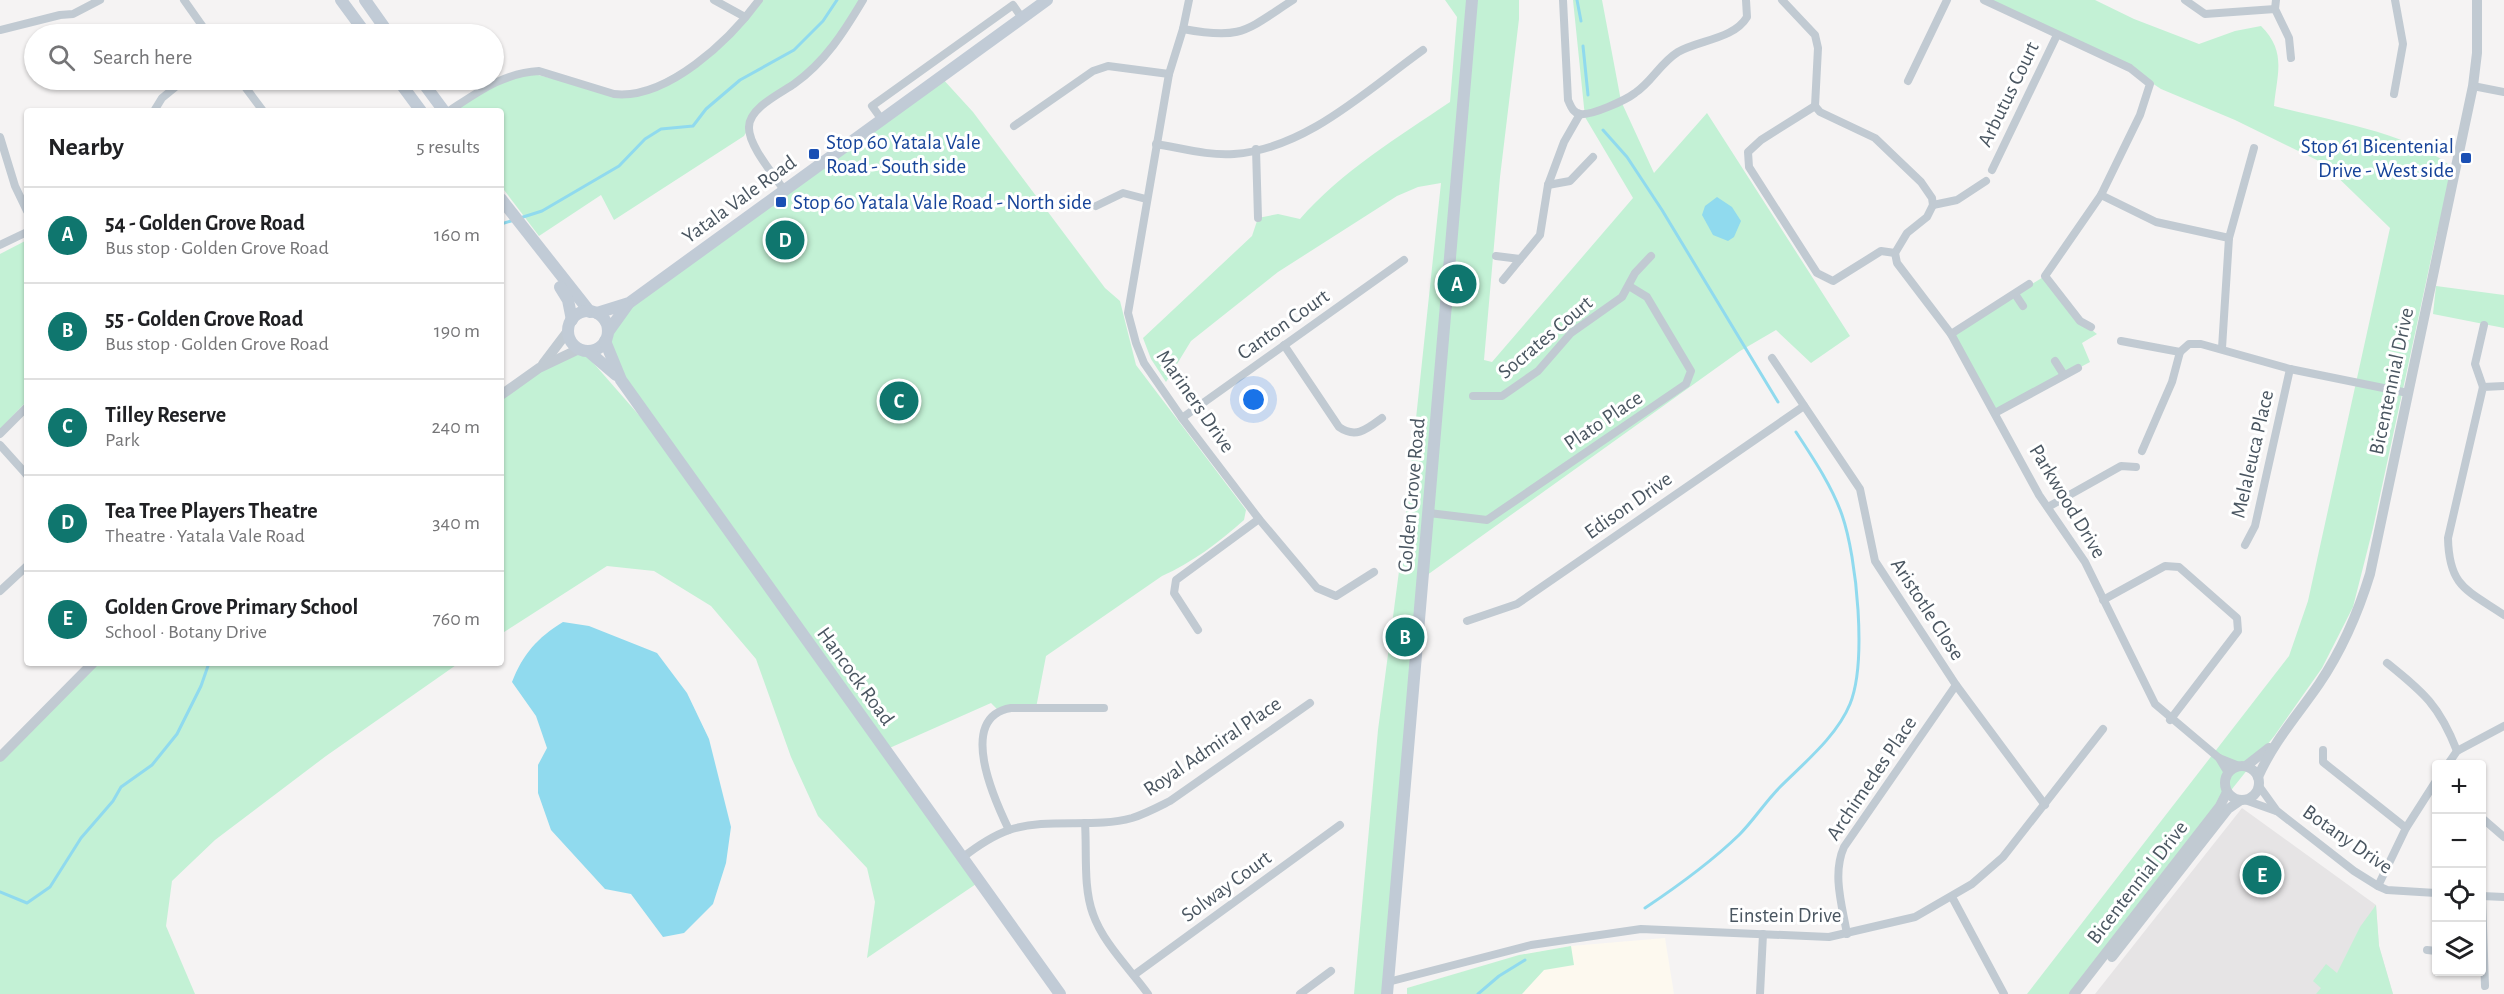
<!DOCTYPE html>
<meta charset="utf-8">
<style>
body{margin:0;font-family:"Alegreya Sans",sans-serif;background:#f2f2f2;color:#202124}
.controls{position:absolute;right:18px;bottom:18px;display:grid;overflow:hidden;border-radius:6px;box-shadow:0 2px 4px #0004}
.controls button{width:54px;height:54px;display:grid;place-items:center;padding:0;border:0;border-bottom:2px solid #e0e0e0;background:#fff;color:#202124;font:30px sans-serif}
.you{position:absolute;left:1254px;top:400px;width:21px;height:21px;margin:-15px;border:4px solid #fff;border-radius:50%;background:#1a73e8;box-shadow:0 0 0 9px #1a73e833}
.badge{display:grid;place-items:center;width:39px;height:39px;border-radius:50%;background:#0f766e;color:#fff;font-size:20px;font-weight:700}
.pin{position:absolute;translate:-50% -50%;border:3px solid #fff;box-shadow:0 2px 6px #0006}
.list{margin:0;padding:0;list-style:none}
h2{display:flex;justify-content:space-between;align-items:center;height:78px;margin:0;padding:0 24px;font-size:26px}
h2 small{font-size:20px;font-weight:400;color:#757577}
.list li{display:grid;grid-template-columns:39px 1fr auto;gap:18px;align-items:center;box-sizing:border-box;height:96px;padding:0 24px;border-top:2px solid #e0e0e0}
.list b{display:block;font-size:22px;white-space:nowrap}
.list p{margin:0;font-size:20px;white-space:nowrap;color:#757577}
.list em{font-size:20px;font-style:normal;color:#757577}
.icon{flex:none;width:33px;height:33px;fill:none;stroke:currentColor;stroke-width:2;stroke-linecap:round;stroke-linejoin:round}
.map{position:relative;flex:none;width:2504px;height:994px;overflow:hidden}
.search{position:absolute;background:#fff;box-shadow:0 2px 4px #0004;left:24px;top:24px;width:480px;height:66px;display:flex;align-items:center;gap:15px;box-sizing:border-box;padding:0 21px;border-radius:33px;color:#757577;font-size:22px}
.panel{position:absolute;background:#fff;box-shadow:0 2px 4px #0004;left:24px;top:108px;width:480px;height:558px;border-radius:6px}
.map>svg:first-child{display:block}
.commercial{fill:#fdf9ef}
.education{fill:#e6e4e5}
.green{fill:#c3f1d5}
.water{fill:#90daee}
.lines{fill:none;stroke-linecap:round;stroke-linejoin:round}
.stream{stroke:#90daee;stroke-width:3}
.minor{stroke:#c1cad2;stroke-width:8}
.tertiary{stroke:#c1cad2;stroke-width:10}
.secondary{stroke:#c1cbd6;stroke-width:12}
.transit-dot{fill:#1a4fb4;stroke:#fff;stroke-width:2}
.labels{text-anchor:middle;stroke-width:6;stroke-linejoin:round;paint-order:stroke}
.street-label{font-size:21px;fill:#4a5661;stroke:#fff}
.transit-label{font-size:21px;fill:#164399;stroke:#fff;text-anchor:start}
</style>
<div class="map">
<svg width="2504" height="994" viewBox="0 0 2504 994">
<rect width="100%" height="100%" fill="#f5f3f3"/>
<!-- commercial -->
<polygon class="commercial" points="1665,938 1674,994 1407,994 1407,988 1524,954 1571,946"/>
<!-- education -->
<polygon class="education" points="2242,808 2376,905 2379,946 2393,994 2095,994"/>
<!-- green -->
<g class="green">
<polygon points="762,0 863,0 821,63 759,109 744,136 614,220 601,195 539,236 501,186 501,111 449,111 479,91 526,72 614,94 649,88 703,58"/>
<path d="M1445,0H1519V19L1500,177L1484,360L1492,362L1633,198L1585,117L1573,0H1602L1621,101L1654,173L1707,113L1850,336L1811,363L1776,330L1740,351L1423,578L1385,994H1354L1378,730L1403,541L1441,183L1418,187L1397,196L1278,272L1191,341L1166,382L1151,359L1143,338L1252,236L1258,218L1278,214L1300,219C1341,172 1398,137 1450,102L1457,17Z"/>
<path d="M1984,0H2095L2134,19L2199,44L2235,31L2261,26C2287,52 2277,73 2274,106C2326,120 2417,134 2455,170L2436,236L2373,528L2353,607L2322,668L2275,735L2069,994H2027L2289,656L2308,601L2390,228L2323,163L2235,120L2161,89L2146,79Z"/>
<path d="M941,77L973,112L1105,288L1120,301L1136,365L1246,510L1244,520C1219,542 1192,563 1162,576L1046,656L1036,708L998,710L991,703L885,750L979,882L867,958L875,902L867,868L818,816L791,757L756,659L711,606L654,571L607,566L501,634V392L582,350L673,454L621,380L605,341L619,316Z"/>
<polygon points="27,240 27,401 0,429 0,254"/>
<polygon points="2045,276 2080,321 2097,334 2082,343 2090,362 1995,413 1951,334"/>
<polygon points="2436,286 2504,295 2504,328 2433,314"/>
<polygon points="93,663 459,663 326,756 215,840 172,881 166,926 195,994 0,994 0,757"/>
<polygon points="2376,905 2379,946 2393,994 2316,994 2321,988 2313,981 2326,964 2337,973 2360,927"/>
<polygon points="1571,946 1574,965 1544,970 1522,994 1407,994 1407,988 1519,955"/>
</g>
<!-- water -->
<g class="water">
<polygon points="1717,197 1732,207 1741,221 1734,237 1728,241 1713,235 1702,215 1705,206"/>
<path d="M563,622L589,626L657,653L687,693L709,739L731,827L726,863L713,904L684,933L663,937L631,894L605,889L551,830L538,793V765L547,748L536,716L512,682C523,654 537,638 563,622Z"/>
</g>
<g class="lines">
<!-- stream -->
<g class="stream">
<polyline points="1577,0 1581,21"/>
<polyline points="1583,46 1588,95"/>
<polyline points="1603,130 1627,157 1662,210 1778,402"/>
<polyline points="520,218 542,211 619,166 645,139 661,129 693,126 706,109 740,80 794,50 823,21 837,0"/>
<polyline points="501,224 514,220"/>
<polyline points="0,892 27,903 50,887 81,838 113,801 121,787 152,765 177,734 201,686 209,663"/>
<path d="M1645,908C1678,886 1710,863 1739,835C1754,820 1765,802 1780,787C1804,763 1837,736 1850,704C1867,662 1857,558 1842,515C1832,486 1813,458 1796,432"/>
<polyline points="1478,994 1499,976 1525,960"/>
</g>
<!-- minor -->
<g class="minor">
<polyline points="184,0 208,34"/>
<polyline points="714,0 745,17"/>
<polyline points="1189,0 1183,29 1169,74 1128,313 1136,343 1144,363 1182,418 1259,519 1317,588 1336,596 1374,572"/>
<path d="M1563,0L1568,100C1571,106 1572,112 1580,114C1591,116 1626,100 1635,93C1652,82 1660,63 1678,52C1699,40 1734,39 1747,17L1746,0"/>
<polyline points="1782,0 1815,35 1818,48 1815,106"/>
<polyline points="1984,0 2130,68 2150,84 2140,115 2101,195 2045,276 2080,321 2091,327"/>
<polyline points="2185,0 2205,14 2275,9"/>
<polyline points="2276,0 2275,9 2289,38 2291,58"/>
<path d="M1183,29C1242,40 1245,31 1293,0"/>
<polyline points="0,30 60,15 73,14 100,0"/>
<polyline points="240,80 263,111"/>
<polyline points="1908,81 1947,0"/>
<polyline points="2473,86 2504,92"/>
<polyline points="2394,94 2403,44 2395,0"/>
<polygon points="1815,106 1820,112 1875,138 1921,182 1932,198 1933,205 1927,217 1907,233 1895,253 1881,251 1833,281 1817,273 1749,167 1748,152 1761,140"/>
<polyline points="154,111 162,98 184,80"/>
<path d="M449,111C478,92 503,73 539,71L614,94C667,100 730,40 759,0"/>
<polyline points="882,120 872,106 1013,5 1022,18"/>
<polyline points="1014,126 1093,71 1108,66 1169,74"/>
<polyline points="0,137 15,186 27,211"/>
<path d="M1156,144C1181,148 1209,156 1234,154C1306,149 1367,90 1423,50"/>
<polyline points="1256,149 1258,218"/>
<polyline points="1992,170 2057,35"/>
<polyline points="1548,185 1570,181 1593,157"/>
<path d="M784,190C774,175 748,145 749,127C749,108 781,93 794,84C825,62 844,32 863,0"/>
<polyline points="2101,195 2156,222 2229,238"/>
<polyline points="1933,205 1957,200 1986,181"/>
<polyline points="1096,206 1123,193 1146,199"/>
<polyline points="0,245 27,232"/>
<polyline points="1895,253 1897,263 1951,334 2039,495 2085,562 2155,704 2219,758 2239,766"/>
<polyline points="1496,256 1520,259"/>
<polyline points="1503,280 1540,235 1548,185 1564,142 1580,114"/>
<polyline points="2015,294 2023,306"/>
<polyline points="1951,334 2029,284"/>
<polyline points="2121,341 2180,352 2189,344 2201,344 2290,369 2408,393"/>
<path d="M1284,345L1339,427C1356,439 1367,429 1382,418"/>
<polyline points="2222,348 2229,238 2254,148"/>
<polyline points="1772,358 1860,489 1875,561 1956,685 2045,805"/>
<polyline points="2055,361 2064,375"/>
<path d="M2504,386L2483,387L2448,538C2449,587 2467,590 2504,615"/>
<polyline points="2483,387 2475,364 2484,325"/>
<polyline points="1473,396 1502,396 1538,371 1571,333 1622,297 1635,273 1651,256"/>
<polyline points="1995,413 2078,368"/>
<polyline points="1182,418 1404,260"/>
<polyline points="0,434 27,407"/>
<polyline points="0,445 27,475"/>
<polyline points="2142,451 2172,382 2180,352"/>
<polyline points="2048,507 2121,466 2136,467"/>
<polyline points="1429,513 1487,520 1686,384 1691,371 1647,297 1629,286"/>
<polyline points="2245,545 2255,526 2290,369"/>
<polyline points="0,591 27,566"/>
<polyline points="2103,600 2165,566 2179,567 2237,618 2238,631 2170,720"/>
<polyline points="1467,621 1517,604 1804,406"/>
<polyline points="1198,630 1174,593 1176,580 1259,519"/>
<path d="M2387,663C2424,693 2439,705 2457,751"/>
<polyline points="2323,750 2323,762 2406,828"/>
<polyline points="2219,758 2228,773"/>
<polyline points="2448,764 2457,751 2504,726"/>
<polyline points="2259,786 2277,811 2354,871 2378,886 2387,890 2436,893"/>
<polyline points="2245,800 2276,811"/>
<polyline points="2482,818 2504,837"/>
<path d="M1085,823C1087,852 1083,887 1093,914C1103,943 1130,969 1148,994"/>
<path d="M1009,830C995,801 956,717 1011,708H1104"/>
<path d="M962,858C976,847 992,836 1009,830C1049,817 1093,829 1132,818C1145,814 1158,807 1170,801L1310,703"/>
<polyline points="2378,886 2406,828 2436,781"/>
<polyline points="2482,896 2485,986"/>
<polyline points="2482,896 2504,897"/>
<polyline points="1952,897 2004,994"/>
<path d="M1847,934C1842,905 1832,874 1844,847L1956,685"/>
<polyline points="2427,950 2436,951"/>
<polyline points="1134,975 1340,825"/>
<polyline points="1388,982 1531,945 1641,929 1829,937 1915,917 1972,884 2003,857 2103,729"/>
<polyline points="1300,994 1331,971"/>
<polyline points="1760,994 1763,934"/>
</g>
<!-- tertiary -->
<g class="tertiary">
<polyline points="543,364 568,331"/>
<polyline points="501,395 539,368 579,349"/>
<polyline points="0,757 93,663"/>
<circle cx="2242" cy="783" r="17"/>
<polyline points="2246,766 2269,748"/>
<path d="M2258,777C2274,741 2297,716 2319,684C2342,650 2358,613 2370,574L2473,86L2477,53V0"/>
<polyline points="2112,957 2228,809 2241,800"/>
<polyline points="2074,994 2220,806 2227,792"/>
</g>
<!-- secondary -->
<g class="secondary">
<polyline points="341,0 366,34"/>
<polyline points="365,0 389,34"/>
<polyline points="398,80 421,111"/>
<polyline points="421,80 444,111"/>
<polyline points="501,199 590,312"/>
<polyline points="560,287 568,300 572,320"/>
<circle cx="588" cy="331" r="20"/>
<polyline points="597,313 629,303 1047,0"/>
<polyline points="608,332 628,304"/>
<polyline points="605,341 621,380 1060,994"/>
<polyline points="588,351 616,375"/>
<polyline points="1387,994 1472,0"/>
</g>
</g>
<!-- markers -->
<g class="transit-dot">
<rect x="808" y="148" width="12" height="12" rx="3"/>
<rect x="2460" y="152" width="12" height="12" rx="3"/>
<rect x="775" y="196" width="12" height="12" rx="3"/>
</g>
<g class="labels">
<!-- street labels -->
<g class="street-label">
<text transform="translate(2008 94) rotate(-64)" y="7">Arbutus Court</text>
<text transform="translate(739 199) rotate(-36)" y="7">Yatala Vale Road</text>
<text transform="translate(1283 324) rotate(-35)" y="7">Canton Court</text>
<text transform="translate(1545 337) rotate(-40)" y="7">Socrates Court</text>
<text transform="translate(2391 381) rotate(-78)" y="7">Bicentennial Drive</text>
<text transform="translate(1196 401) rotate(55)" y="7">Mariners Drive</text>
<text transform="translate(1603 420) rotate(-34)" y="7">Plato Place</text>
<text transform="translate(2252 454) rotate(-77)" y="7">Melaleuca Place</text>
<text transform="translate(1411 495) rotate(-85)" y="7">Golden Grove Road</text>
<text transform="translate(2068 501) rotate(59)" y="7">Parkwood Drive</text>
<text transform="translate(1628 505) rotate(-35)" y="7">Edison Drive</text>
<text transform="translate(1928 609) rotate(57)" y="7">Aristotle Close</text>
<text transform="translate(856 676) rotate(54)" y="7">Hancock Road</text>
<text transform="translate(1212 746) rotate(-34)" y="7">Royal Admiral Place</text>
<text transform="translate(1871 778) rotate(-56)" y="7">Archimedes Place</text>
<text transform="translate(2348 839) rotate(35)" y="7">Botany Drive</text>
<text transform="translate(2137 882) rotate(-52)" y="7">Bicentennial Drive</text>
<text transform="translate(1226 886) rotate(-36)" y="7">Solway Court</text>
<text x="1785" y="922">Einstein Drive</text>
</g>
<!-- transit labels -->
<g class="transit-label">
<text x="826" y="149">Stop 60 Yatala Vale<tspan x="826" dy="24">Road - South side</tspan></text>
<text x="2454" y="153" text-anchor="end">Stop 61 Bicentenial<tspan x="2454" dy="24">Drive - West side</tspan></text>
<text x="793" y="209">Stop 60 Yatala Vale Road - North side</text>
</g>
</g>
</svg>
<div class="controls">
<button>+</button>
<button>−</button>
<button><svg class="icon" aria-label="locate" viewBox="0 0 24 24"><circle cx="12" cy="12" r="6"/><path d="M12 2v4M12 18v4M2 12h4M18 12h4"/></svg></button>
<button><svg class="icon" aria-label="layers" viewBox="0 0 24 24"><path d="M12 4l9 5-9 5-9-5zM3 14l9 5 9-5"/></svg></button>
</div>
<div class="you"></div>
<div class="pin badge" style="left:1457px;top:284px">A</div>
<div class="pin badge" style="left:1405px;top:637px">B</div>
<div class="pin badge" style="left:899px;top:401px">C</div>
<div class="pin badge" style="left:785px;top:240px">D</div>
<div class="pin badge" style="left:2262px;top:875px">E</div>
<div class="search"><svg class="icon" aria-label="search" viewBox="0 0 24 24"><circle cx="10" cy="10" r="6"/><path d="M15 15l6 6"/></svg>Search here</div>
<section class="panel">
<h2>Nearby<small>5 results</small></h2>
<ul class="list">
<li><span class="badge">A</span><div><b>54 - Golden Grove Road</b><p>Bus stop · Golden Grove Road</p></div><em>160 m</em></li>
<li><span class="badge">B</span><div><b>55 - Golden Grove Road</b><p>Bus stop · Golden Grove Road</p></div><em>190 m</em></li>
<li><span class="badge">C</span><div><b>Tilley Reserve</b><p>Park</p></div><em>240 m</em></li>
<li><span class="badge">D</span><div><b>Tea Tree Players Theatre</b><p>Theatre · Yatala Vale Road</p></div><em>340 m</em></li>
<li><span class="badge">E</span><div><b>Golden Grove Primary School</b><p>School · Botany Drive</p></div><em>760 m</em></li>
</ul>
</section>
</div>
